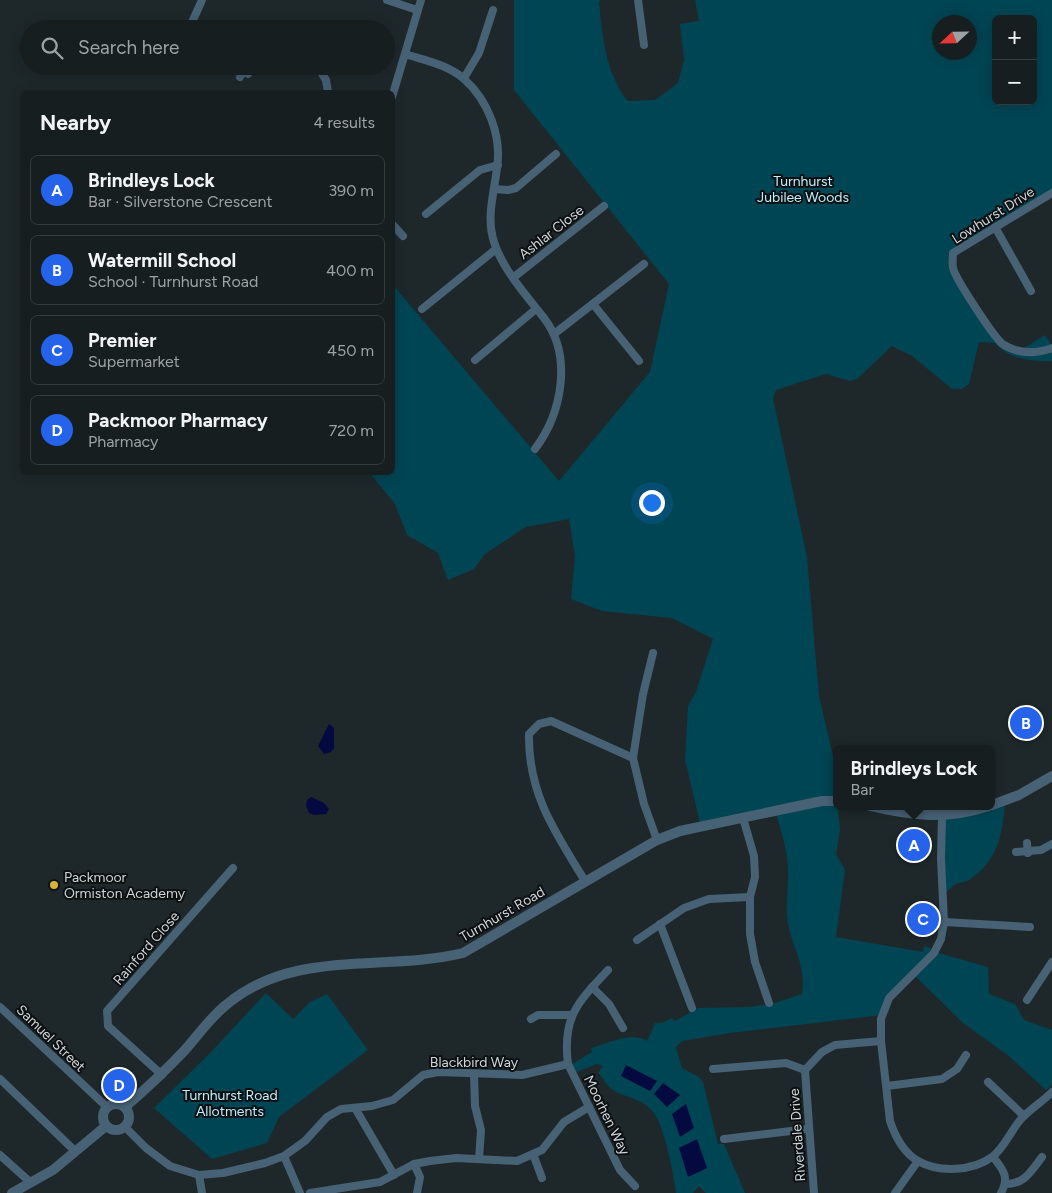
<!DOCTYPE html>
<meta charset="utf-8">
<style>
body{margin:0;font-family:Figtree,sans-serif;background:#1f2729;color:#f1f3f6}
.controls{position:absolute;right:15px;top:15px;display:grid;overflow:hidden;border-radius:8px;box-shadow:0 2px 12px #0003}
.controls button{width:45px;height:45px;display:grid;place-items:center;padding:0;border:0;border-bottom:1px solid #353c3e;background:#161e20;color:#f1f3f6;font:25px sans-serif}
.compass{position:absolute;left:932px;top:15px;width:45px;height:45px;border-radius:50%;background:#161e20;box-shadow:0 2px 12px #0003;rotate:248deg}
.you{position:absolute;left:651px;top:502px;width:18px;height:18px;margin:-12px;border:4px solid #fff;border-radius:50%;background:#1a73e8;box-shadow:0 0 0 8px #1a73e833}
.badge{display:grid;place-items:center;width:32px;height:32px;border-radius:50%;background:#2563eb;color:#fff;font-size:16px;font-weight:700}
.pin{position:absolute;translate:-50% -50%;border:2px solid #fff;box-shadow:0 1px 5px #0006}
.popup{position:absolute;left:833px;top:745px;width:162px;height:65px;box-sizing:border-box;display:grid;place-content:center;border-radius:8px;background:#161e20;filter:drop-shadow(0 1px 4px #0005);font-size:16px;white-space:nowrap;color:#9ea2a5}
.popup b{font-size:19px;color:#f1f3f6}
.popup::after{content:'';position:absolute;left:50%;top:100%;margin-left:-10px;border:10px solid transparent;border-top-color:#161e20}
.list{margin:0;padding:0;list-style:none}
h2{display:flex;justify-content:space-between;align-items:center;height:65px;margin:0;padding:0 20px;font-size:21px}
h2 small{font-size:16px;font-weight:400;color:#9ea2a5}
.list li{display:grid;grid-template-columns:32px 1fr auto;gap:15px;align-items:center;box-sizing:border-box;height:70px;margin:0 10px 10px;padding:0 10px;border:1px solid #353c3e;border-radius:8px}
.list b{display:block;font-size:19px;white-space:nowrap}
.list p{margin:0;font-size:16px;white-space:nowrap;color:#9ea2a5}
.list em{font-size:16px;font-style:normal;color:#9ea2a5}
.icon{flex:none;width:28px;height:28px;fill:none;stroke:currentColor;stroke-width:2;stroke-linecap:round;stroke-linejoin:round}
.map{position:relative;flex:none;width:1052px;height:1193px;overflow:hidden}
.search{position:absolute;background:#161e20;box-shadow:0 2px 12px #0003;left:20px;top:20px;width:375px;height:55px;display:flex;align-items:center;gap:12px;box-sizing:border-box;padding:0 18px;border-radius:28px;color:#9ea2a5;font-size:19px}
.panel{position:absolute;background:#161e20;box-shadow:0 2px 12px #0003;left:20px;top:90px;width:375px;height:385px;border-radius:8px}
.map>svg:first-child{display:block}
.green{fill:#004554;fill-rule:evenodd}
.water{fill:#040a3f}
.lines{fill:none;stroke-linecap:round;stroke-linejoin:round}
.minor{stroke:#476175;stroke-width:8}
.tertiary{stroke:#476175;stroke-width:10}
.poi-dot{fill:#d8b434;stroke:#0c1012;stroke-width:2}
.labels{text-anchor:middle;stroke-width:4;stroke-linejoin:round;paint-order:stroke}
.park-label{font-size:14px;fill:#beedfb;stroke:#0c1012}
.street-label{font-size:14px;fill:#cfd5d7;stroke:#0c1012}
.poi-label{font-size:14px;fill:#cfd5d7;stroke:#0c1012;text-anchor:start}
</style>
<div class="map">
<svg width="1052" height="1193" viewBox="0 0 1052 1193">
<rect width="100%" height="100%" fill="#1e282b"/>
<!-- green -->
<g class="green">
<path d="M514,0H601L599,2C602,35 606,75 628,101L655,100L678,83L684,60L680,24L699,21L695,0H1052V193L953,253V269L1002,345L1024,348L1045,335L1052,346V361C1031,362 1009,359 995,343L979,342L969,384L962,389H952L912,356L892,346L857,379L850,381L826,374L776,390L773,398L807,557L819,696L833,756L840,830L836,854L845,870L836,937L923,952L924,946L936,950L935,952L988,967L989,994L1015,1004L1024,1020L1052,1030V1085L1046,1090L1009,1056L963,1023L913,974L899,987L882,1015L730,1033L682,1041L676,1047L682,1068L699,1077L703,1082L718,1144H724L745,1193H706L699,1186L693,1193H676C674,1175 664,1124 653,1112C640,1097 626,1098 613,1090C606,1086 604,1078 598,1073L603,1066L597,1064L576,1072L572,1064L592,1052L591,1048C606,1044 633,1031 647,1041L655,1023H662L672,1018L675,1021L698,1008L750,1007L775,1003L802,994C807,967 792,948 788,923C785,905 789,886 788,868C787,848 781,830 775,811L701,827L685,760L688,706L696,692L713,639L672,618L602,611L571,599L575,556L569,519L526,527L485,554L474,569L448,580L438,553L407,535L395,504L370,473L392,472L393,285L559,481L650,372L669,284L514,90ZM996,19H1033V101H996ZM940,22H970V52H940ZM626,1066L657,1081L650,1091Z"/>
<path d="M1005,801C1003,833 998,861 969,880C965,882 962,882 958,883C952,886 947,892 942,896V816Z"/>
<polygon points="266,993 293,1019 310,1002 327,994 368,1050 279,1117 267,1143 212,1159 154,1108 210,1053"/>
</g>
<!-- water -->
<g class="water">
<polygon points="329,724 334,728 334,748 331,752 324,754 318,746"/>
<polygon points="311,797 324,803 329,809 326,814 314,815 309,813 306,806 307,800"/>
<polygon points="626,1065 657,1081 650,1091 621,1076"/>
<polygon points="663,1083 680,1095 667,1107 654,1094"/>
<polygon points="686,1104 694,1128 680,1137 672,1114"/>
<polygon points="697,1139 707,1168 688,1177 679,1148"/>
</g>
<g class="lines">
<!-- minor -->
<g class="minor">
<polyline points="387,0 417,10"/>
<polyline points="638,0 644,45"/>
<polyline points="189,29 202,0"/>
<path d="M405,54C424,60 449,65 464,79C488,100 502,136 497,168C494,193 486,218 494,242C503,270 526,295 544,318C573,356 562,413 535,449"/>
<polyline points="317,66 326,80 328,92"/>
<polyline points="240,77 244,70 248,74"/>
<polyline points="464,78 479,53 493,10"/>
<polyline points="392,97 421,0"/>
<polyline points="494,189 508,190 516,188 556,154"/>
<path d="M1052,193L953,253C953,257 952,263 953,268C955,278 996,341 1004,345C1019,354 1035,354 1052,348"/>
<polyline points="426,214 480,170 498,165"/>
<polyline points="392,224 403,236"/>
<polyline points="995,227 1031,291"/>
<polyline points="514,277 604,206"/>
<polyline points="593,304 639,361"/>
<polyline points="422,309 496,249"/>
<polyline points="554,334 644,264"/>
<polyline points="475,360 536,309"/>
<polyline points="653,653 643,694 633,758 644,804 657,840"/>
<path d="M942,816L941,859L944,922L941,939L934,953L889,998L881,1019V1041L890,1121C895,1136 904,1153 918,1161C939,1173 973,1171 992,1157C1005,1148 1011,1129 1023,1117C1031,1109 1043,1101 1052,1092"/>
<polyline points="743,818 754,856 755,877 750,897 750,934 755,962 769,1003"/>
<polyline points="1027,843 1028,853"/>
<polyline points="1016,852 1041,850 1052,844"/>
<path d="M585,881C555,832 528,794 529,734L539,724L551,721L633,758"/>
<polyline points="944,922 1030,927"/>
<polyline points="660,924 692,1008"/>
<polyline points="637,940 684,908 709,899 750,897"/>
<path d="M608,970C578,1002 562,1017 568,1064L620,1170L635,1186"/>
<polyline points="592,987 609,1004 623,1028"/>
<polyline points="1027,1000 1052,962"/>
<polyline points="0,1007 107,1107"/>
<polyline points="531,1019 538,1015 570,1015"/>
<polyline points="713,1069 786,1063 805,1070"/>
<polyline points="474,1074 475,1106 481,1130 479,1159"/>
<polyline points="162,1075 108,1026 107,1011 233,868"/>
<polyline points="0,1079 75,1151"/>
<polyline points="988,1082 1024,1116"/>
<polyline points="887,1086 942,1079 957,1069 966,1055"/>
<polyline points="355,1108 394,1175"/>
<polyline points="125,1127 146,1148 170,1166 199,1175 223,1173 265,1163 284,1156 305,1141 327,1117 341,1109 372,1106 393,1100 423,1075 438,1072 522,1075 568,1064"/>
<polyline points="724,1139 807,1129"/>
<polyline points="533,1154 542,1178"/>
<polyline points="0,1155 30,1182"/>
<polyline points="284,1156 300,1193"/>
<path d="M993,1157C1003,1169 1010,1178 1001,1193"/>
<polyline points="414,1164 420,1177 417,1193"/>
<polyline points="199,1175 202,1193"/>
<path d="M1006,1184C1025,1184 1031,1171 1042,1157"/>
<polyline points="310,1193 380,1182 414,1164 430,1161 456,1158 517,1161 542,1150 564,1122 589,1107"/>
<polyline points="814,1193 805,1070 822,1052 835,1045 881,1041"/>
<polyline points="895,1193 918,1161"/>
</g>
<!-- tertiary -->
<g class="tertiary">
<polyline points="992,805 1019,795 1052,776"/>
<path d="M870,806C913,816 946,820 989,806"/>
<circle cx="116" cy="1117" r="13"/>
<path d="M125,1107C146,1089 166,1070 185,1050C198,1035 211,1017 226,1005C293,948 384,972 463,953L657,840L680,831L822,801H836"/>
<polyline points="12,1193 53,1170 106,1126"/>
</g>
</g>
<!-- markers -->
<circle class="poi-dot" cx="54" cy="885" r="5"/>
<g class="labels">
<!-- park labels -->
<g class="park-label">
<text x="803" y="186">Turnhurst<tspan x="803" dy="16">Jubilee Woods</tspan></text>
<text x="230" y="1100">Turnhurst Road<tspan x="230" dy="16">Allotments</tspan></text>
</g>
<!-- street labels -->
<g class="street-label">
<text transform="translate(993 215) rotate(-32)" y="5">Lowhurst Drive</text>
<text transform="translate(551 232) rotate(-38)" y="5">Ashlar Close</text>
<text transform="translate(502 914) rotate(-30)" y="5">Turnhurst Road</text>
<text transform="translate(146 948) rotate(-49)" y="5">Rainford Close</text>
<text transform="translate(51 1038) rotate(44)" y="5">Samuel Street</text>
<text x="474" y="1067">Blackbird Way</text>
<text transform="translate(607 1115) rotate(64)" y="5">Moorhen Way</text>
<text transform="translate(797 1135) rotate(-94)" y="5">Riverdale Drive</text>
</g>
<!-- poi labels -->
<g class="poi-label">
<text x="64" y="882">Packmoor<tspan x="64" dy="16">Ormiston Academy</tspan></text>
</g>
</g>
</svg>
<div class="controls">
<button>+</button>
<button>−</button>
</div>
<svg class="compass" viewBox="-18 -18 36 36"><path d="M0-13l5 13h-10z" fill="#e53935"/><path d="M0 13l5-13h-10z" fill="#9ea2a5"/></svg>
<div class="you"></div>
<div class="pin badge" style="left:914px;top:845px">A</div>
<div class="popup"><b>Brindleys Lock</b>Bar</div>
<div class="pin badge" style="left:1026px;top:723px">B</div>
<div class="pin badge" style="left:923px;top:919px">C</div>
<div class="pin badge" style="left:119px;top:1085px">D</div>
<div class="search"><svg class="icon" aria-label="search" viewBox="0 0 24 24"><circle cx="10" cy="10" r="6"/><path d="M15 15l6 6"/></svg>Search here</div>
<section class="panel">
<h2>Nearby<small>4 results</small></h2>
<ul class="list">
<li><span class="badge">A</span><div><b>Brindleys Lock</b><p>Bar · Silverstone Crescent</p></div><em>390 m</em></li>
<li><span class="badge">B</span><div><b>Watermill School</b><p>School · Turnhurst Road</p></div><em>400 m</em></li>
<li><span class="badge">C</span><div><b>Premier</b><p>Supermarket</p></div><em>450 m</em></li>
<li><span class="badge">D</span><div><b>Packmoor Pharmacy</b><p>Pharmacy</p></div><em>720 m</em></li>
</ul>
</section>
</div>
